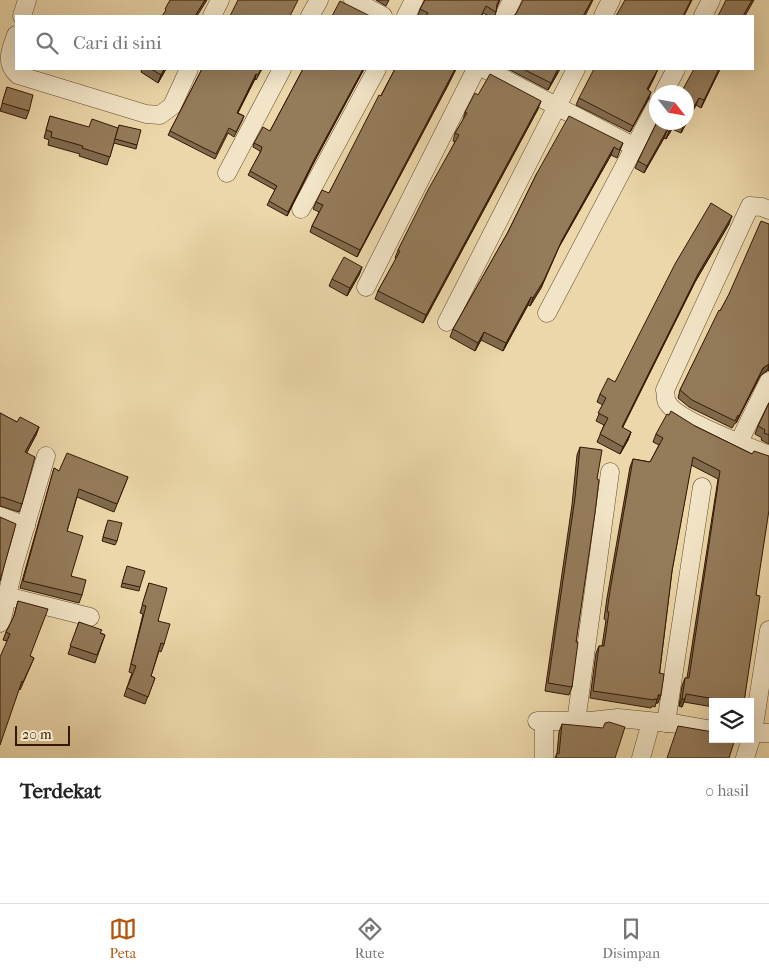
<!DOCTYPE html>
<html lang="id">
<style>
body{margin:0;font-family:"IM FELL French Canon",serif;background:#f2f2f2;color:#222}
.controls{position:absolute;right:15px;bottom:15px;display:grid;overflow:hidden;border-radius:0px;box-shadow:0 5px 20px #0002}
.controls button{width:45px;height:45px;display:grid;place-items:center;padding:0;border:0;border-bottom:1px solid #e0e0e0;background:#fff;color:#222;font:25px sans-serif}
.compass{position:absolute;left:649px;top:85px;width:45px;height:45px;border-radius:50%;background:#fff;box-shadow:0 5px 20px #0002;rotate:121deg}
.scale{position:absolute;left:15px;bottom:12px;width:55px;box-sizing:border-box;padding-left:5px;border:2px solid #351804;border-top:0;font-size:14px;line-height:18px;white-space:nowrap;color:#351804;-webkit-text-stroke:4px #f2e5c7;paint-order:stroke}
.list{margin:0;padding:0;list-style:none}
h2{display:flex;justify-content:space-between;align-items:center;height:65px;margin:0;padding:0 20px;font-size:21px}
h2 small{font-size:16px;font-weight:400;color:#767676}
.icon{flex:none;width:28px;height:28px;fill:none;stroke:currentColor;stroke-width:2;stroke-linecap:round;stroke-linejoin:round}
.map{position:relative;flex:none;width:769px;height:758px;overflow:hidden}
.search{position:absolute;background:#fff;box-shadow:0 5px 20px #0002;left:15px;right:15px;top:15px;height:55px;display:flex;align-items:center;gap:12px;box-sizing:border-box;padding:0 18px;border-radius:0px;color:#767676;font-size:19px}
.sheet{height:145px;background:#fff}
nav{display:flex;justify-content:space-around;align-items:center;box-sizing:border-box;height:70px;border-top:1px solid #e0e0e0;background:#fff;font-size:14px;color:#767676}
nav a{display:grid;justify-items:center;gap:2px}
nav .on{color:#b45309}
.map>svg:first-child{display:block}
.lines{fill:none;stroke-linecap:round;stroke-linejoin:round}
.street-casing{stroke:#62482d;stroke-width:19}
.street{stroke:#f2e5c7;stroke-width:18}
.wall{fill:#7f6a4d;stroke:#351804}
.shaded-wall{fill:#68563f;stroke:#351804}
.building{fill:#947b5a;stroke:#351804}
</style>
<div class="map">
<svg width="769" height="758" viewBox="0 0 769 758">
<rect width="100%" height="100%" fill="#ebd7a9"/>
<filter id="stains"><feTurbulence type="fractalNoise" baseFrequency=".004" numOctaves="4"/><feColorMatrix values="0 0 0 0 .2 0 0 0 0 .09 0 0 0 0 .02 0 0 0 .5 -.17"/></filter>
<radialGradient id="worn" r=".72"><stop offset=".6" stop-color="#630" stop-opacity="0"/><stop offset="1" stop-color="#630" stop-opacity=".3"/></radialGradient>
<g class="lines">
<!-- street casing -->
<g class="street-casing">
<g id="street">
<polyline points="353,0 383,16"/>
<polyline points="22,16 27,0"/>
<polyline points="212,16 220,0"/>
<polyline points="310,16 319,0"/>
<polyline points="406,16 414,0"/>
<polyline points="504,16 512,0"/>
<polyline points="603,16 611,0"/>
<polyline points="703,16 711,0"/>
<path d="M16,35C11,50 4,62 18,75L146,114L160,115L172,106L189,69"/>
<polyline points="485,69 635,147"/>
<polyline points="664,92 676,69"/>
<polyline points="227,173 282,69"/>
<polyline points="301,209 377,69"/>
<path d="M769,210L762,207L750,206L665,390C666,393 665,399 667,402C675,419 749,447 769,455"/>
<polyline points="366,287 476,69"/>
<polyline points="547,313 656,106"/>
<polyline points="447,322 576,69"/>
<polyline points="739,442 769,381"/>
<polyline points="0,516 26,526"/>
<polyline points="6,596 90,617"/>
<polyline points="0,623 2,619 14,565 46,456"/>
<polyline points="537,721 590,721 618,718 679,724 713,730"/>
<polyline points="576,722 610,472"/>
<polyline points="666,723 702,487"/>
<polyline points="750,733 769,733"/>
<polyline points="544,758 544,722"/>
<polyline points="641,758 651,722"/>
<polyline points="745,758 753,732 769,630"/>
</g>
</g>
<!-- street -->
<use href="#street" class="street"/>
</g>
<!-- wall -->
<g class="wall">
<polygon points="376,0 389,0 386,6"/>
<polygon points="425,0 500,0 497,7 496,12 495,16 489,16 483,13 482,16 418,16 420,9"/>
<polygon points="142,69 166,69 158,83 141,72"/>
<polygon points="202,69 262,69 256,80 255,79 238,113 244,116 242,121 234,137 228,133 215,159 168,135"/>
<polygon points="303,69 364,69 313,164 287,216 267,205 275,190 248,175 260,153 260,151 253,147 254,143 270,131"/>
<polygon points="395,69 456,69 447,87 357,257 310,232 312,226 319,212 313,209 316,202 329,193"/>
<polygon points="508,69 560,69 548,90"/>
<polygon points="720,69 701,108 696,105 681,133 672,129 666,139 664,138 644,173 635,168 638,161 657,122 686,122 682,91"/>
<polygon points="655,76 648,90 649,98 630,132 576,105 579,98"/>
<polygon points="7,87 29,111 26,119 0,111"/>
<polygon points="478,95 538,109 423,323 375,299 378,291 396,259 395,258 398,250 455,142 453,141 455,133 463,120 465,112"/>
<polygon points="50,116 137,145 136,149 114,143 107,165 79,156 80,154 48,145 49,140 44,138"/>
<polygon points="623,143 617,158 611,155 559,247 541,288 530,306 528,305 503,351 481,340 475,351 450,337 453,329 508,232 537,173"/>
<polygon points="729,224 695,282 622,428 631,432 628,440 620,454 597,442 604,425 596,421 603,405 597,402 600,394 615,382"/>
<polygon points="769,224 769,371 768,370 760,376 736,423 735,423 732,428 689,407 678,398 680,390 720,311"/>
<polygon points="362,267 359,275 347,296 329,286 332,279"/>
<polygon points="769,403 769,444 761,440 762,438 755,434 758,426"/>
<polygon points="0,413 17,422 39,427 36,435 27,452 22,504 19,512 0,506"/>
<polygon points="695,426 752,454 756,595 744,702 713,702 713,707 684,702 682,707 679,706 682,686 685,678 687,678 718,479 691,465 672,571 660,669 658,703 656,703 655,707 652,706 651,708 590,698 596,653 599,646 602,646 606,620 604,619 607,598 630,467 633,459 650,462 659,445 653,442 656,434"/>
<polygon points="580,447 597,479 576,642 572,687 569,695 545,691 572,505 577,455"/>
<polygon points="54,468 59,471 128,477 114,512 77,497 67,531 71,576 82,595 79,603 20,588"/>
<polygon points="107,524 117,541 115,545 102,541"/>
<polygon points="126,570 140,587 139,591 121,587"/>
<polygon points="149,583 164,644 161,652 159,651 151,676 155,678 145,704 124,696 132,673 129,672 143,614 140,613"/>
<polygon points="18,601 30,656 34,658 20,690 19,689 7,641 3,640 6,632 13,619"/>
<polygon points="79,622 105,635 95,663 68,654"/>
<polygon points="562,724 615,758 555,758 557,753 559,732"/>
</g>
<!-- shaded-wall -->
<g class="shaded-wall">
<polygon points="205,0 207,0 197,16 195,16"/>
<polygon points="592,0 593,0 585,16 583,16"/>
<polygon points="691,0 692,0 684,16 683,16"/>
<polygon points="752,0 754,0 745,16 743,16"/>
<polygon points="164,69 166,69 158,83 161,75"/>
<polygon points="363,69 364,69 313,164 287,216 314,160"/>
<polygon points="455,69 456,69 447,87 357,257 360,250"/>
<polygon points="558,69 560,69 548,90 551,83"/>
<polygon points="658,69 655,76 645,96 647,89"/>
<polygon points="719,69 720,69 701,108 704,100"/>
<polygon points="256,74 255,79 235,117 237,113"/>
<polygon points="651,92 649,98 630,132 633,126"/>
<polygon points="699,98 696,105 681,133 683,126 685,122 686,122 686,120"/>
<polygon points="541,101 538,109 423,323 426,315"/>
<polygon points="674,122 672,129 666,139 669,132"/>
<polygon points="667,130 664,138 644,173 647,166"/>
<polygon points="614,147 611,155 559,247 541,288 530,306 533,298 562,240"/>
<polygon points="732,216 729,224 695,282 619,435 622,427 698,274"/>
<polygon points="362,267 359,275 347,296 350,288"/>
<polygon points="531,297 528,305 503,351 506,343"/>
<polygon points="484,332 481,340 475,351 478,343"/>
<polygon points="769,364 768,370 760,376 736,423 739,416 763,368"/>
<polygon points="39,427 36,435 23,460 25,452"/>
<polygon points="631,432 628,440 620,454 623,447"/>
<polygon points="658,695 661,695 658,703 656,703"/>
<polygon points="682,699 685,699 682,707 679,706"/>
</g>
<!-- building -->
<g class="building">
<polygon points="170,0 205,0 195,16 162,16 166,10 165,9"/>
<polygon points="238,0 298,0 290,16 230,16"/>
<polygon points="425,0 499,0 497,4 496,12 486,6 481,16 426,16 428,13 420,9"/>
<polygon points="523,0 592,0 583,16 513,16 516,14"/>
<polygon points="625,0 691,0 683,16 616,16"/>
<polygon points="726,0 752,0 743,16 718,16"/>
<polygon points="340,1 370,16 332,16"/>
<polygon points="151,69 164,69 161,75"/>
<polygon points="202,69 261,69 258,75 256,74 237,113 244,116 236,132 229,128 216,154 170,131"/>
<polygon points="303,69 363,69 314,160 288,212 269,201 277,186 250,171 261,151 262,147 254,143 263,127 270,131"/>
<polygon points="395,69 455,69 360,250 312,226 323,205 316,202 322,190 329,193 379,95 381,96"/>
<polygon points="523,69 558,69 551,83"/>
<polygon points="594,69 658,69 647,89 651,92 633,126 579,98"/>
<polygon points="694,69 719,69 704,100 699,98 686,120 686,92 676,92 678,89 682,91"/>
<polygon points="490,74 541,101 426,315 378,291 400,251 398,250 428,190 459,135 455,133 467,113 465,112 475,93 478,95"/>
<polygon points="7,87 33,95 29,111 2,103"/>
<polygon points="50,116 89,127 92,119 118,128 110,157 82,148 83,146 51,137 52,132 46,130"/>
<polygon points="569,116 623,143 619,150 614,147 562,240 544,280 533,298 531,297 506,343 484,332 478,343 453,329 508,232 537,173"/>
<polygon points="657,122 674,122 669,132 667,130 647,166 638,161"/>
<polygon points="677,122 685,122 683,126"/>
<polygon points="119,125 141,130 137,145 115,139"/>
<polygon points="711,203 732,216 698,274 622,427 631,432 623,447 600,434 608,418 598,413 606,398 600,394 608,378 615,382 675,264"/>
<polygon points="761,221 769,224 769,364 763,368 739,416 738,415 735,421 692,400 680,390 719,310 720,311 729,294"/>
<polygon points="344,257 362,267 350,288 332,279"/>
<polygon points="769,403 769,435 764,433 765,430 758,426"/>
<polygon points="671,411 695,426 752,454 754,451 769,456 769,510 756,595 760,596 744,702 732,702 686,694 685,699 682,699 685,678 689,678 720,471 693,457 672,571 660,669 659,673 664,674 661,695 658,695 658,699 654,699 654,700 593,691 599,646 604,646 609,612 607,612 610,591 633,459 650,462 663,438 656,434 667,414 669,415"/>
<polygon points="0,413 17,422 20,417 39,427 25,452 35,457 22,504 2,497 0,498"/>
<polygon points="580,447 602,450 597,479 599,480 595,513 576,642 578,642 572,687 548,683 575,498"/>
<polygon points="67,453 128,477 117,504 79,489 67,531 83,536 71,576 86,580 82,595 23,581 54,468 59,471"/>
<polygon points="0,517 16,524 0,581"/>
<polygon points="108,520 122,523 117,541 103,537"/>
<polygon points="127,566 145,571 140,587 122,583"/>
<polygon points="149,583 167,588 158,621 170,624 164,644 161,643 151,676 155,678 148,697 127,688 136,666 131,664 146,606 142,605"/>
<polygon points="18,601 48,609 30,656 34,658 23,682 22,681 0,745 0,657 10,634 6,632 14,616"/>
<polygon points="79,622 102,630 100,633 105,635 97,655 70,646"/>
<polygon points="609,722 625,727 615,758 556,758 557,753 559,754 562,724 603,728 605,723"/>
<polygon points="678,726 713,732 713,739 735,739 729,758 667,758"/>
</g>
<rect width="100%" height="100%" filter="url(#stains)"/>
<rect width="100%" height="100%" fill="url(#worn)"/>
</svg>
<div class="controls">
<button><svg class="icon" aria-label="layers" viewBox="0 0 24 24"><path d="M12 4l9 5-9 5-9-5zM3 14l9 5 9-5"/></svg></button>
</div>
<svg class="compass" viewBox="-18 -18 36 36"><path d="M0-13l5 13h-10z" fill="#e53935"/><path d="M0 13l5-13h-10z" fill="#767676"/></svg>
<div class="scale">20 m</div>
<div class="search"><svg class="icon" aria-label="search" viewBox="0 0 24 24"><circle cx="10" cy="10" r="6"/><path d="M15 15l6 6"/></svg>Cari di sini</div>
</div>
<section class="sheet">
<h2>Terdekat<small>0 hasil</small></h2>
<ul class="list">
</ul>
</section>
<nav>
<a class="on"><svg class="icon" aria-label="map" viewBox="0 0 24 24"><path d="M3 6l6-2 6 2 6-2v14l-6 2-6-2-6 2zM9 4v14M15 6v14"/></svg>Peta</a>
<a><svg class="icon" aria-label="directions" viewBox="0 0 24 24"><path d="M12 3l9 9-9 9-9-9zM9 14v-3h6M13 9l2 2-2 2"/></svg>Rute</a>
<a><svg class="icon" aria-label="saved" viewBox="0 0 24 24"><path d="M7 4h10v16l-5-4-5 4z"/></svg>Disimpan</a>
</nav>
